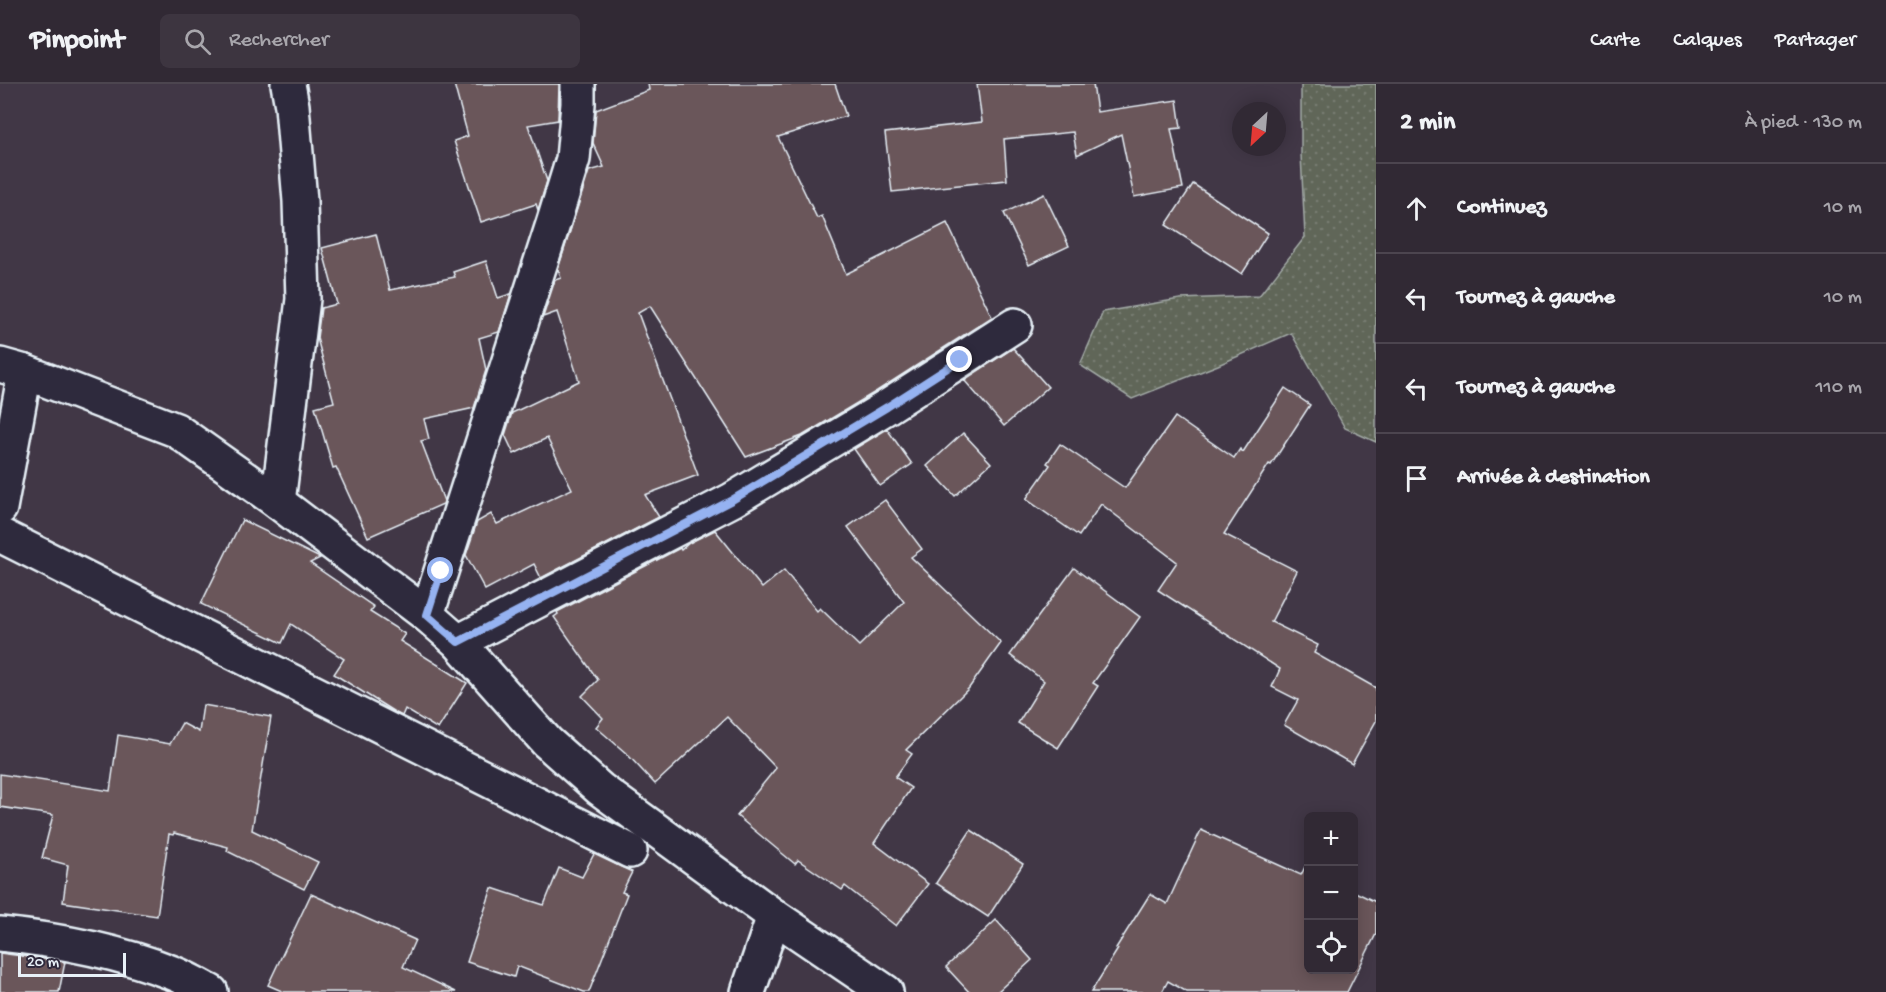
<!DOCTYPE html>
<html lang="fr">
<meta charset="utf-8">
<style>
body{margin:0;font-family:"Gochi Hand",sans-serif;background:#3d3540;color:#f1f3f6}
.controls{position:absolute;right:18px;bottom:18px;display:grid;overflow:hidden;border-radius:9px;box-shadow:0 3px 15px #0003}
.controls button{width:54px;height:54px;display:grid;place-items:center;padding:0;border:0;border-bottom:2px solid #4c454f;background:#312934;color:#f1f3f6;font:30px sans-serif}
.compass{position:absolute;left:1232px;top:18px;width:54px;height:54px;border-radius:50%;background:#312934;box-shadow:0 3px 15px #0003;rotate:206deg}
.scale{position:absolute;left:18px;bottom:15px;width:108px;box-sizing:border-box;padding-left:6px;border:3px solid #e8f1f8;border-top:0;font-size:16px;line-height:21px;white-space:nowrap;color:#e8f1f8;-webkit-text-stroke:4px #2f2a3d;paint-order:stroke}
.stop{position:absolute;width:18px;height:18px;margin:-14px;border:4px solid #95b2f1;border-radius:50%;background:#fff}
.stop.end{background:#95b2f1;border-color:#fff;box-shadow:0 2px 6px #0008}
.list{margin:0;padding:0;list-style:none}
h2{display:flex;justify-content:space-between;align-items:center;height:78px;margin:0;padding:0 24px;font-size:26px}
h2 small{font-size:20px;font-weight:400;color:#a8a6ac}
.list li{display:grid;grid-template-columns:39px 1fr auto;gap:18px;align-items:center;box-sizing:border-box;height:90px;padding:0 24px;border-top:2px solid #4c454f}
.list b{display:block;font-size:22px;white-space:nowrap}
.list em{font-size:20px;font-style:normal;color:#a8a6ac}
.icon{flex:none;width:33px;height:33px;fill:none;stroke:currentColor;stroke-width:2;stroke-linecap:round;stroke-linejoin:round}
.map{position:relative;flex:none;width:1376px;height:908px;overflow:hidden}
header{display:flex;align-items:center;gap:36px;box-sizing:border-box;height:84px;padding:0 30px;background:#312934;border-bottom:2px solid #4c454f}
header strong{font-size:28px}
nav{display:flex;gap:33px;margin-inline-start:auto;font-size:21px}
.search{width:420px;height:54px;background:#3d3540;display:flex;align-items:center;gap:15px;box-sizing:border-box;padding:0 21px;border-radius:9px;color:#a8a6ac;font-size:22px}
main{display:flex}
aside{flex:1;background:#312934}
.map>svg:first-child{display:block}
.grass{fill:url(#grass-dots);stroke:#a4aca8;stroke-width:1.5}
.building{fill:#6b565a;stroke:#e8f1f8;stroke-width:1.5}
.lines{fill:none;stroke-linecap:round;stroke-linejoin:round}
.street-casing{stroke:#e8f1f8;stroke-width:38}
.street{stroke:#2f2a3d;stroke-width:33}
.route{stroke:#95b2f1;stroke-width:8}
</style>
<header>
<strong>Pinpoint</strong>
<div class="search"><svg class="icon" aria-label="search" viewBox="0 0 24 24"><circle cx="10" cy="10" r="6"/><path d="M15 15l6 6"/></svg>Rechercher</div>
<nav><a>Carte</a><a>Calques</a><a>Partager</a></nav>
</header>
<main>
<div class="map">
<svg width="1376" height="908" viewBox="0 0 1376 908">
<defs>
<pattern id="grass-dots" width="8" height="8" patternUnits="userSpaceOnUse" patternTransform="scale(1.5)"><rect width="8" height="8" fill="#606658"/><path d="M2 2h.1M6 6h.1" fill="none" stroke="#777c71" stroke-width="1.8" stroke-linecap="round"/></pattern>
</defs>
<rect width="100%" height="100%" fill="#413746"/>
<filter id="ink" filterUnits="userSpaceOnUse"><feTurbulence type="fractalNoise" baseFrequency=".0167" numOctaves="2"/><feDisplacementMap in="SourceGraphic" scale="12" xChannelSelector="R" yChannelSelector="G"/><feConvolveMatrix kernelMatrix="1 2 1 2 8 2 1 2 1" color-interpolation-filters="sRGB"/></filter>
<g filter="url(#ink)">
<!-- grass -->
<polygon class="grass" points="1301,0 1376,0 1376,358 1345,344 1291,249 1218,281 1132,315 1080,281 1103,228 1180,215 1259,212 1305,153 1301,70"/>
<!-- building -->
<g class="building">
<polygon points="454,0 559,0 558,36 528,41 547,97 538,126 536,120 481,138 454,57 468,52"/>
<polygon points="648,0 835,0 846,32 778,53 817,134 822,132 846,190 947,139 992,233 877,307 802,352 746,373 650,222 638,229 698,391 645,411 659,433 541,494 534,480 485,506 466,471 477,438 491,430 497,440 572,405 547,354 514,370 505,351 512,329 579,297 557,228 543,233 555,196 561,194 558,185 589,87 604,83 593,59 596,26 649,6"/>
<polygon points="977,0 1093,0 1097,28 1177,16 1181,44 1171,45 1183,104 1134,113 1121,50 1077,71 1073,48 1004,55 1007,96 892,108 885,49 982,38"/>
<polygon points="1193,100 1268,149 1242,190 1166,141"/>
<polygon points="1044,110 1069,162 1029,181 1004,129"/>
<polygon points="376,150 390,206 455,193 453,188 486,177 498,214 511,210 499,248 479,254 486,286 474,324 424,335 429,355 421,357 444,417 443,420 368,453 336,383 333,384 315,323 334,318 317,254 321,224 337,220 322,164"/>
<polygon points="1013,264 1048,303 1004,342 964,296"/>
<polygon points="1285,304 1310,321 1271,381 1269,380 1224,450 1297,487 1271,538 1318,561 1314,569 1376,604 1376,637 1352,680 1284,641 1298,616 1272,603 1280,585 1158,506 1177,478 1101,420 1079,452 1026,415 1050,381 1047,379 1060,360 1125,404 1175,333 1234,374 1240,365 1243,368"/>
<polygon points="887,345 912,380 880,402 854,365"/>
<polygon points="963,349 991,379 955,412 927,382"/>
<polygon points="885,416 922,465 911,473 1001,559 969,604 906,666 912,670 895,693 911,704 874,759 928,800 896,842 845,802 842,806 798,776 795,780 737,732 776,684 727,633 655,700 627,670 596,643 603,634 582,612 598,596 554,533 558,530 557,528 680,464 681,466 689,459 715,446 762,504 784,486 817,527 820,524 859,562 904,518 848,443"/>
<polygon points="242,436 320,474 310,479 374,523 370,528 405,550 400,557 467,599 438,645 405,625 402,632 396,629 334,590 344,575 291,540 282,559 201,520"/>
<polygon points="1074,484 1140,533 1093,599 1098,602 1058,664 1018,639 1044,597 1010,571"/>
<polygon points="203,621 271,633 252,746 318,778 304,805 227,767 228,763 174,749 173,751 169,750 157,832 63,818 68,781 42,774 53,731 0,723 0,690 110,707 118,651 170,660 182,639 199,648"/>
<polygon points="971,746 1023,780 988,833 936,799"/>
<polygon points="1201,746 1301,791 1305,783 1308,785 1308,885 1353,885 1353,807 1376,818 1376,850 1347,908 1187,908 1168,897 1162,908 1091,908 1118,865 1116,864 1150,810 1167,820"/>
<polygon points="594,770 632,788 622,808 627,810 589,908 584,908 517,882 514,893 467,878 492,804 544,821 559,784 582,793"/>
<polygon points="311,810 415,856 403,883 456,908 284,908 268,901"/>
<polygon points="996,836 1032,876 997,908 969,908 946,883"/>
<polygon points="0,869 65,878 59,908 0,908"/>
</g>
<g class="lines">
<!-- street casing -->
<g class="street-casing">
<g id="street">
<polyline points="0,281 25,288 176,346 278,418 427,531 458,558 547,658 600,705 774,832 886,908"/>
<polyline points="278,418 303,215 300,117 292,22 288,0"/>
<polyline points="0,424 25,288"/>
<polyline points="0,451 630,767"/>
<polyline points="427,531 554,137 573,75 578,20 578,0"/>
<polyline points="458,558 732,416 887,323 1015,241"/>
<path d="M0,850C60,856 117,867 173,889C186,894 199,902 211,908"/>
<polyline points="748,908 774,832"/>
</g>
</g>
<!-- street -->
<use href="#street" class="street"/>
</g>
</g>
<g class="lines" filter="url(#ink)">
<!-- route -->
<polyline class="route" points="441,487 427,531 458,558 732,416 887,323 960,276"/>
</g>
</svg>
<div class="controls">
<button>+</button>
<button>−</button>
<button><svg class="icon" aria-label="locate" viewBox="0 0 24 24"><circle cx="12" cy="12" r="6"/><path d="M12 2v4M12 18v4M2 12h4M18 12h4"/></svg></button>
</div>
<svg class="compass" viewBox="-18 -18 36 36"><path d="M0-13l5 13h-10z" fill="#e53935"/><path d="M0 13l5-13h-10z" fill="#a8a6ac"/></svg>
<div class="scale">20 m</div>
<div class="stop" style="left:441px;top:487px"></div>
<div class="stop end" style="left:960px;top:276px"></div>
</div>
<aside>
<h2>2 min<small>À pied · 130 m</small></h2>
<ul class="list">
<li><svg class="icon" aria-label="ahead" viewBox="0 0 24 24"><path d="M12 20V5M6 11l6-6 6 6"/></svg><div><b>Continuez</b></div><em>10 m</em></li>
<li><svg class="icon" aria-label="left" viewBox="0 0 24 24"><path d="M17 20v-9H6M10 6l-5 5 5 5"/></svg><div><b>Tournez à gauche</b></div><em>10 m</em></li>
<li><svg class="icon" aria-label="left" viewBox="0 0 24 24"><path d="M17 20v-9H6M10 6l-5 5 5 5"/></svg><div><b>Tournez à gauche</b></div><em>110 m</em></li>
<li><svg class="icon" aria-label="arrive" viewBox="0 0 24 24"><path d="M6 21V4h12l-3 4 3 4H6"/></svg><div><b>Arrivée à destination</b></div></li>
</ul>
</aside>
</main>
